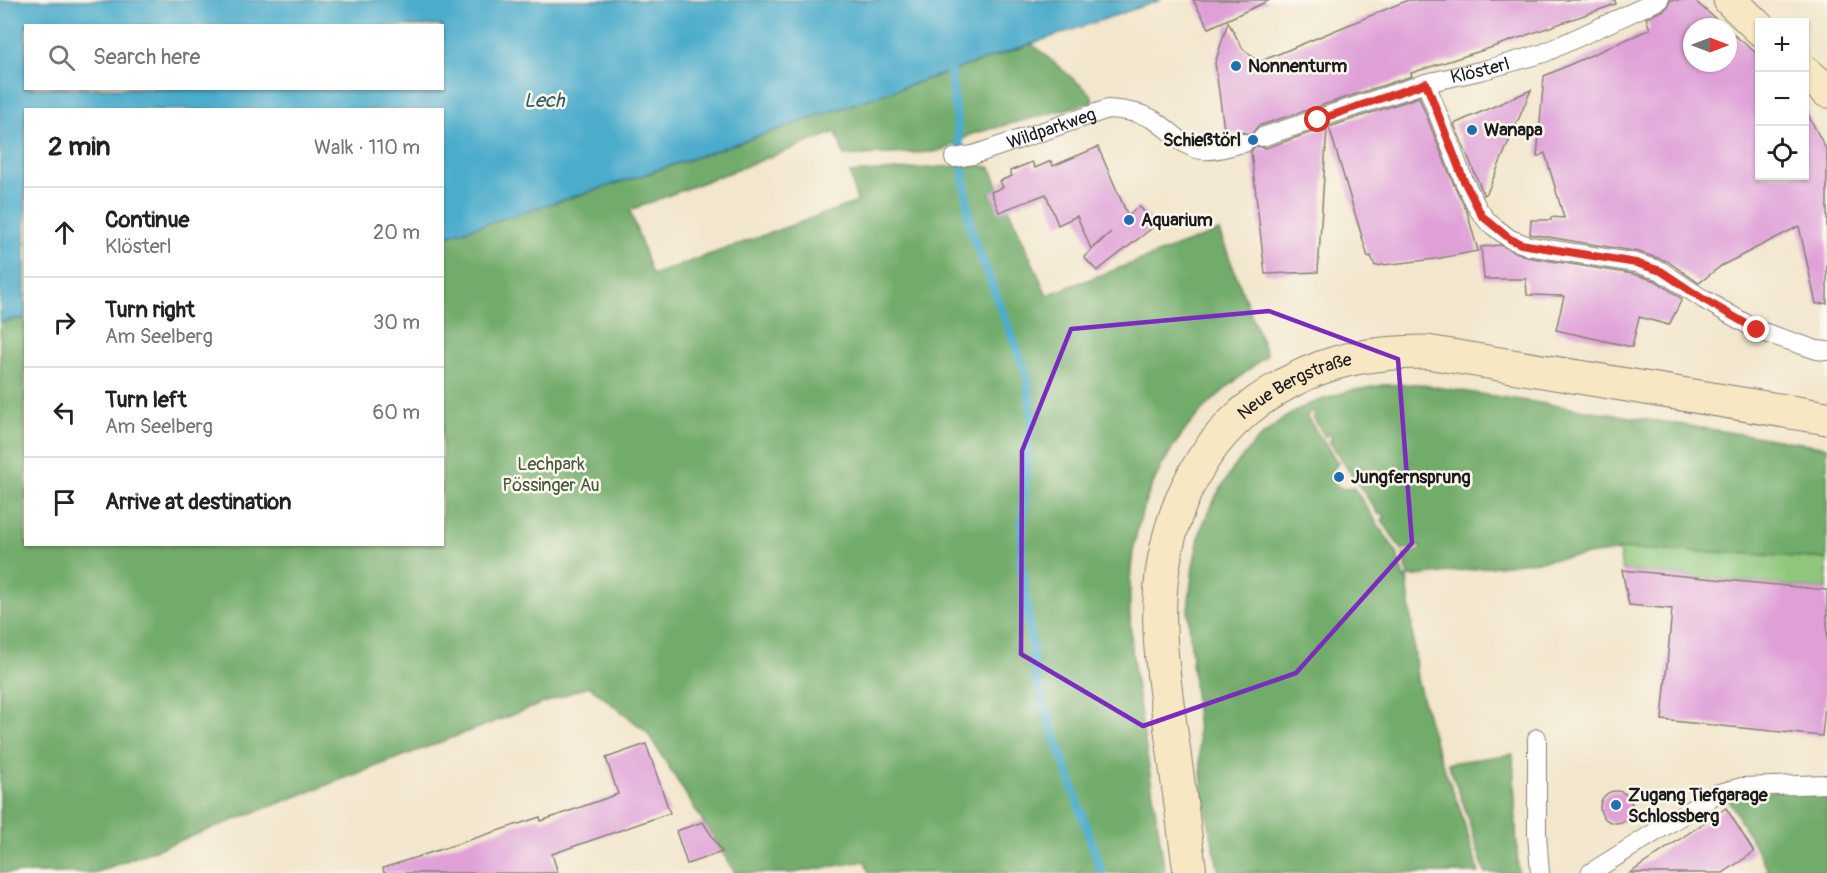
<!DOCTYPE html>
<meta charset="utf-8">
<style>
body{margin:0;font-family:Pangolin,sans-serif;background:#f6f6f6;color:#222}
.controls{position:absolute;right:18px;top:18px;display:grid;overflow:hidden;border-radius:0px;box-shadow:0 2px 4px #0004}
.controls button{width:54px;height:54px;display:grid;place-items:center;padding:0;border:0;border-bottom:2px solid #e0e0e0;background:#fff;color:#222;font:30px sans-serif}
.compass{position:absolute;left:1683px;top:18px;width:54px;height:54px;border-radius:50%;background:#fff;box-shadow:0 2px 4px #0004;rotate:90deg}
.stop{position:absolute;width:18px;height:18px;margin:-14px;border:4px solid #d93025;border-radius:50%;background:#fff}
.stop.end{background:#d93025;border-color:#fff;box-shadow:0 2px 6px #0008}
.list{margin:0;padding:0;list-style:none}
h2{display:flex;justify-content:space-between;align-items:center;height:78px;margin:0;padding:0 24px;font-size:26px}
h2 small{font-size:20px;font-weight:400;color:#767676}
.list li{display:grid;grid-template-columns:39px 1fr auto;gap:18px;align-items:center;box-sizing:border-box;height:90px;padding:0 24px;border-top:2px solid #e0e0e0}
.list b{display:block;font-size:22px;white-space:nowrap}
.list p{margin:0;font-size:20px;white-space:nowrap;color:#767676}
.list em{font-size:20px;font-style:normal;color:#767676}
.icon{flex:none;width:33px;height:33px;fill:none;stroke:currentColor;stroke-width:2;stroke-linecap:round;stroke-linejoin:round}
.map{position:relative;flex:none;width:1827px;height:873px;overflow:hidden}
.search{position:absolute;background:#fff;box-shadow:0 2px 4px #0004;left:24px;top:24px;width:420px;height:66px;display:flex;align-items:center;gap:15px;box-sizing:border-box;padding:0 21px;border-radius:0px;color:#767676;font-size:22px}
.panel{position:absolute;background:#fff;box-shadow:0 2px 4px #0004;left:24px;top:108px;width:420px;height:438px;border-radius:0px}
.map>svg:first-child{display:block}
.green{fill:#8ec77b;stroke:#55724c;stroke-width:1.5}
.forest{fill:#72ac6b;stroke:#476444;stroke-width:1.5}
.water{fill:#4caccb;stroke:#346474;stroke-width:1.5;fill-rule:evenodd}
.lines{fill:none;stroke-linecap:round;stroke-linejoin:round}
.stream{stroke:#4caccb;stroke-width:9}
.building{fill:#dfa0d8}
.lane-casing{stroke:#878174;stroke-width:20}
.secondary-casing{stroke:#878174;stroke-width:35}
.lane{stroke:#fff;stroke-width:18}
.secondary{stroke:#f7e8c3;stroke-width:33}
.route{stroke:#d93025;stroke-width:8}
.marked{fill:none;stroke:#7b2cbf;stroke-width:4.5;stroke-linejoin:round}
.poi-dot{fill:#1f6fb2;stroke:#fbf7ec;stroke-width:2}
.labels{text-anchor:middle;stroke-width:5;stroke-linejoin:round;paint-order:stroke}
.poi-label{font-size:18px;font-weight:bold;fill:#1c1c1c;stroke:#fbf7ec;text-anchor:start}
.street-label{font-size:18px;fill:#1c1c1c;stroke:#fbf7ec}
.park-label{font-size:18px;fill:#44583d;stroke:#fbf7ec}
.water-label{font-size:20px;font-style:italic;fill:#325d6b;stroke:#fbf7ec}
</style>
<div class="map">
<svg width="1827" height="873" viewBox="0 0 1827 873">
<rect width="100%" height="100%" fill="#fbf7ec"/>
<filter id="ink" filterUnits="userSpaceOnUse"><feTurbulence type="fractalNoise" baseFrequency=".0167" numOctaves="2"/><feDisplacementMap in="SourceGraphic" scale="12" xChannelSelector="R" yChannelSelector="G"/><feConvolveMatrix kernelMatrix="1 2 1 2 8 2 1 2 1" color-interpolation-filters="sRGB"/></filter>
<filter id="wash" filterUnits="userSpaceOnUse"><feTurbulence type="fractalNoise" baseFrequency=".008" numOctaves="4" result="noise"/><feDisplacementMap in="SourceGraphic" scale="24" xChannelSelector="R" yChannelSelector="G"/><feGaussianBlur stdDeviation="1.35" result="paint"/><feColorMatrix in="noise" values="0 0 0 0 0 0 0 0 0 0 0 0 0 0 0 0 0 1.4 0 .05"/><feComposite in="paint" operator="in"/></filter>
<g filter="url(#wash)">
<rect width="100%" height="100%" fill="#f2e6cc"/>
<!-- green -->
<polygon class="green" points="1619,549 1737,553 1827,559 1827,590 1622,570"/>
<!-- forest -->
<g class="forest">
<path d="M1032,44L1091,94L1093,102L972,134L947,148L934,152L844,156L836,132L630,210L652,275L857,202L850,173L974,165L990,167L1047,295L1219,231L1267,355C1238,379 1207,401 1184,432C1113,524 1126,622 1143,729C1150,777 1158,825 1165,873H869L865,861L792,873H735L647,732L589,686L94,873H0V322L25,318L26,544H442L443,237L631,179Z"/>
<path d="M1416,384L1827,447V559L1737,553L1619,549V551L1409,577L1403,555L1421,550V546L1402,551L1382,520L1385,518L1382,513L1379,515L1329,441L1332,438L1330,434L1325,437L1313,417L1316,415L1313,411L1306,416L1338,463L1331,473L1332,480C1338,488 1344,491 1353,487L1397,553L1404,578L1407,577L1417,679L1436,747L1460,809L1479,873H1219L1203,795L1188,610L1193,566L1201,529L1217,494L1235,466L1256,441L1284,418L1309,404L1349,391L1383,385Z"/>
<polygon points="1513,754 1518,873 1485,873 1465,808 1448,763"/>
<polygon points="1827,787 1827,873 1763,873 1768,870 1726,795"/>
</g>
<!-- water -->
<path class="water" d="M0,0H1161L631,179L443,237L442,110H26L25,318L0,322ZM26,26H442V88H26Z"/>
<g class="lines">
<!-- stream -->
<polyline class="stream" points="949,61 971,231 1027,375 1032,418 1026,460 1021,561 1036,681 1102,873"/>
</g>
<g id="blocks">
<!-- building -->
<g class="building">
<polygon points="1193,0 1270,0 1209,28"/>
<polygon points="1408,0 1615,0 1616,4 1490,48 1411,73 1412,76 1258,126 1251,135 1242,132 1225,136 1215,63 1228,22 1243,49 1259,62"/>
<polygon points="1670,0 1694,0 1725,27 1692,27 1692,63 1728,63 1728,30 1760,56 1760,176 1804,176 1804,107 1827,151 1827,303 1816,304 1799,226 1721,266 1699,283 1667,261 1639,252 1530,234 1531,220 1551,220 1551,217 1564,218 1545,153 1537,157 1544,76 1650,29 1646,18 1664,10 1668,6"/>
<polygon points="1531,90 1487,193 1484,195 1454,124"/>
<polygon points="1419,97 1454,185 1467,212 1478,251 1435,259 1375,266 1371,256 1368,257 1329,127"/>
<polygon points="1327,127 1318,272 1265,274 1251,151 1255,146 1266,148"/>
<polygon points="1098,147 1128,216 1139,206 1156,225 1097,271 1084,257 1111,232 1091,249 1077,216 1058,225 1046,194 999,212 991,192 1003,187 1000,181 1012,176 1010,171 1032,162 1035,168 1051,161 1053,166"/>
<polygon points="1500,245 1527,257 1633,274 1656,281 1682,299 1669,325 1639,317 1632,347 1556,330 1564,296 1527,295 1526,279 1484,279 1481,247"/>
<polygon points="1622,570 1827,590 1827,689 1822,736 1662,720 1672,609 1629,605"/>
<polygon points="646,744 670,813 552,854 558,873 384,873 383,868 540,817 541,821 618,794 606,758"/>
<circle cx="1616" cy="807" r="16"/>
<polygon points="1726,808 1754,852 1723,873 1630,873"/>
<polygon points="703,822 722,852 687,864 676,831"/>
</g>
</g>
</g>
<g filter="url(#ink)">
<use href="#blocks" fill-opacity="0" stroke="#878174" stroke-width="1.5"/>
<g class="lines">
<!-- lane casing -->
<g class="lane-casing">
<g id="lane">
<polyline points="1426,83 1464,181 1478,209 1488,222 1510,239 1529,246 1636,263 1661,271 1703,299 1757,330 1817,350 1827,351"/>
<path id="s1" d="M1262,137L1426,83L1484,70L1544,53L1659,0"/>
<path id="s2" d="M954,158L973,155L1108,109C1124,110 1140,112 1154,120C1170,129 1183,148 1202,150C1215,152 1231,145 1244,143"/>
<polyline points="1537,738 1537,834 1540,873"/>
<polyline points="1590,873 1716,794 1742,787 1827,784"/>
</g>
</g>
<!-- secondary casing -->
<g class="secondary-casing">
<g id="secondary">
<polyline points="1730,0 1760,29"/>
<polyline points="1804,71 1827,91"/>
<path id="s3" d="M1190,873C1184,828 1178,783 1172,738C1167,702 1161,666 1160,630C1156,544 1186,454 1257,402C1312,363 1360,352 1427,352L1827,418"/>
</g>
</g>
<!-- lane -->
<use href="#lane" class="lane"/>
<!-- secondary -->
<use href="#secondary" class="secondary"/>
</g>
</g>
<g class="lines" filter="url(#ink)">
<!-- route -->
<polyline class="route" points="1318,120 1426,83 1464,181 1482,216 1510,239 1521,244 1636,263 1661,271 1703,299 1757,330"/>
</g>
<!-- marked area -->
<path class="marked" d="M1269,311L1398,359L1412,543L1296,673L1143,726L1021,654L1022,451L1071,329Z"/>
<!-- markers -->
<g class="poi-dot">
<circle cx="1236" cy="66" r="6"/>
<circle cx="1472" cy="130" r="6"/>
<circle cx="1253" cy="140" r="6"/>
<circle cx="1129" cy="220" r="6"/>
<circle cx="1339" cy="477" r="6"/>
<circle cx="1616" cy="805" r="6"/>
</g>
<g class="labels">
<!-- poi labels -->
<g class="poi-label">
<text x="1248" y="72">Nonnenturm</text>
<text x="1484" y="136">Wanapa</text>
<text x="1241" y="146" text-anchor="end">Schießtörl</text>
<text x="1141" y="226">Aquarium</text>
<text x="1351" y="483">Jungfernsprung</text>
<text x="1628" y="801">Zugang Tiefgarage<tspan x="1628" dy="21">Schlossberg</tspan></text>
</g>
<!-- street labels -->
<g class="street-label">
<text dy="6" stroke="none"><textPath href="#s1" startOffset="228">Klösterl</textPath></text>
<text dy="6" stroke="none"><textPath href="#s2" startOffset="102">Wildparkweg</textPath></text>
<text dy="6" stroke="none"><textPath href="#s3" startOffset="544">Neue Bergstraße</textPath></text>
</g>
<!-- park labels -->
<g class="park-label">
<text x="551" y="470">Lechpark<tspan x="551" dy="21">Pössinger Au</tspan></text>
</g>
<!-- water labels -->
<g class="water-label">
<text x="544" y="107">Lech</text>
</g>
</g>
</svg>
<div class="controls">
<button>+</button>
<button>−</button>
<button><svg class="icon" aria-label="locate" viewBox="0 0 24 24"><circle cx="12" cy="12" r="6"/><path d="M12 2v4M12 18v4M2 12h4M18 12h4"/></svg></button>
</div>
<svg class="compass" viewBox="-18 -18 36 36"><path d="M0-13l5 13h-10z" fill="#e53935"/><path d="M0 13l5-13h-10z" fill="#767676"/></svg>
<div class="stop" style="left:1318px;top:120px"></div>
<div class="stop end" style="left:1757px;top:330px"></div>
<div class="search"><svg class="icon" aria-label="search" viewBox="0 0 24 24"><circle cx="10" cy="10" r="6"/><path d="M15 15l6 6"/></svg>Search here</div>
<section class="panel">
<h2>2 min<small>Walk · 110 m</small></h2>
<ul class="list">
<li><svg class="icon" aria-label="ahead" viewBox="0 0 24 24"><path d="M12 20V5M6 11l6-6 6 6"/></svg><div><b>Continue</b><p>Klösterl</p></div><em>20 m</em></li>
<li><svg class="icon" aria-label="right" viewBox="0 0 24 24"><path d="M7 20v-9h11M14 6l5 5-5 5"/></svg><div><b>Turn right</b><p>Am Seelberg</p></div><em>30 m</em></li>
<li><svg class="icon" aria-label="left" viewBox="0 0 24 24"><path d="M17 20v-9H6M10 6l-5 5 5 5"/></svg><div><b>Turn left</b><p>Am Seelberg</p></div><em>60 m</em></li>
<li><svg class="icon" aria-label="arrive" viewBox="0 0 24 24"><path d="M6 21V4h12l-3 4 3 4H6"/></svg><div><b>Arrive at destination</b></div></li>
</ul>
</section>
</div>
